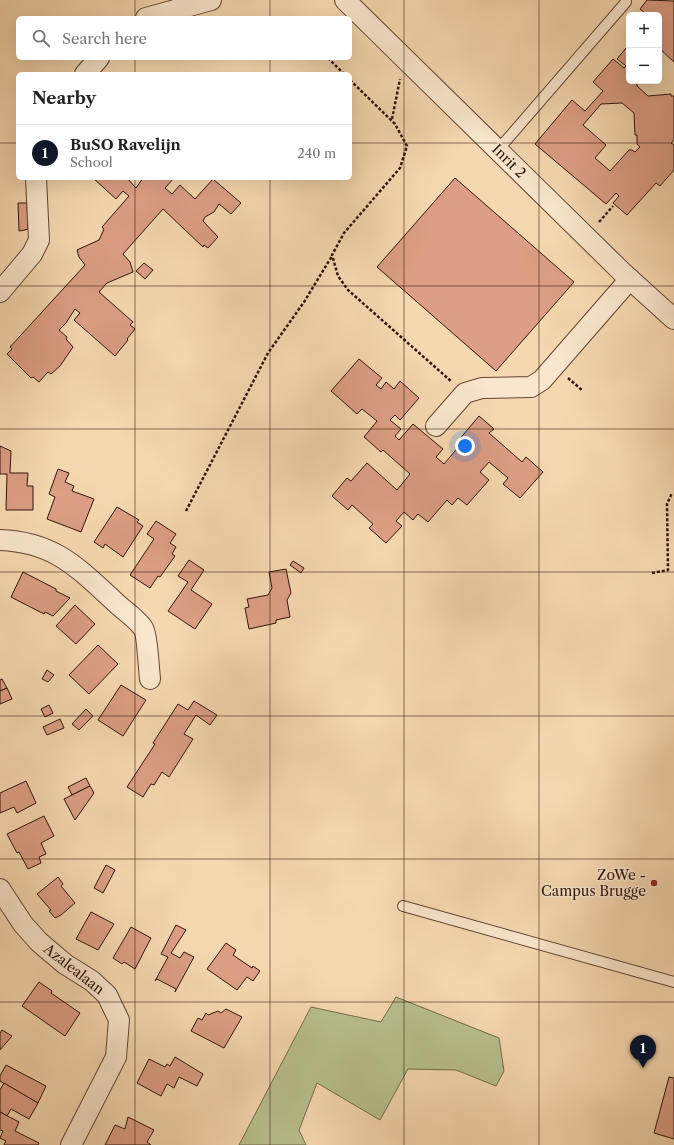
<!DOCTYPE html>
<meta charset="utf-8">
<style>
body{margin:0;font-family:"Libre Caslon Text",serif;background:#f6f6f6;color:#222}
.controls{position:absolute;right:12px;top:12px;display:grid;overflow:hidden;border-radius:6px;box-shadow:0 4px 16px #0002}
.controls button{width:36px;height:36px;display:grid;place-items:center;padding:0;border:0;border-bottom:1px solid #e0e0e0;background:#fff;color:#222;font:20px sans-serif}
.you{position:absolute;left:465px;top:446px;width:14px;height:14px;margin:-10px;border:3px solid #fff;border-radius:50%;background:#1a73e8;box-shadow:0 0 0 6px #1a73e833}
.badge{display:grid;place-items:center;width:26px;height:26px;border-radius:50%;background:#111827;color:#fff;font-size:13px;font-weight:700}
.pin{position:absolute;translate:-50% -33px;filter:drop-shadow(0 1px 2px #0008)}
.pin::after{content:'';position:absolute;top:21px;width:14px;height:12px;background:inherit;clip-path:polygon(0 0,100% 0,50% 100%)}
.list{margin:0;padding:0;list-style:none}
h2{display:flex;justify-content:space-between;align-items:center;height:52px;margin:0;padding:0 16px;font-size:17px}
h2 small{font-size:13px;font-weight:400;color:#767676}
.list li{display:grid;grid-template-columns:26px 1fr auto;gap:12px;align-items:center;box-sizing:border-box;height:56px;padding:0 16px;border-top:1px solid #e0e0e0}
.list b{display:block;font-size:15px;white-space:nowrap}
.list p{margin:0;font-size:13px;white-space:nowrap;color:#767676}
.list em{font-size:13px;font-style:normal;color:#767676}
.icon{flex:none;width:22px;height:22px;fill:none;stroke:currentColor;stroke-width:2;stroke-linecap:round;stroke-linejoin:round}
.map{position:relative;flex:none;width:674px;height:1145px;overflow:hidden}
.search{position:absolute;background:#fff;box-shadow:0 4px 16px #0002;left:16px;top:16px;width:336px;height:44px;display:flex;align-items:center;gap:10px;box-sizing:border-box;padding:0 14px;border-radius:6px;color:#767676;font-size:15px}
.panel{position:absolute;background:#fff;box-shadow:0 4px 16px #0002;left:16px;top:72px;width:336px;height:108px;border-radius:6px}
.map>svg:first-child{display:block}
.green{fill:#b8c08e;stroke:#746a4c}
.building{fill:#dc9f85;stroke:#30140a;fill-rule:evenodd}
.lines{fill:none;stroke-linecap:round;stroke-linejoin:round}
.lane-casing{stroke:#624534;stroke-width:12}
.street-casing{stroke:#624534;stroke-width:22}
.path{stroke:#30140a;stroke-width:2.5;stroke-dasharray:3 2;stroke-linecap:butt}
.lane{stroke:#f9e6cc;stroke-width:10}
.street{stroke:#f9e6cc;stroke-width:20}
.grid{fill:none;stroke:#30140a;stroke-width:1;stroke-opacity:0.55}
.poi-dot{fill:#8f2418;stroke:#f9e6cc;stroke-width:1.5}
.labels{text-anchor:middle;stroke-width:3;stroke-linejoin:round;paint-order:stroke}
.street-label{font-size:14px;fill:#30140a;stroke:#f9e6cc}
.poi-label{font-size:14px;fill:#30140a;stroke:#f9e6cc;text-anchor:end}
</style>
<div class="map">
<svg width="674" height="1145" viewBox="0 0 674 1145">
<rect width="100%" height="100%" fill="#f6d8b0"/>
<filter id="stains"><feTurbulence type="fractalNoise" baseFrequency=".005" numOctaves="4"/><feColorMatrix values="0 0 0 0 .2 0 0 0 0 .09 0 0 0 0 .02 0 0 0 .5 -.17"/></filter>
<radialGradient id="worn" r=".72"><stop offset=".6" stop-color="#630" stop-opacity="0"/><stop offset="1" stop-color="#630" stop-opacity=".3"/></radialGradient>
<!-- green -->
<polygon class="green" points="396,997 499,1038 504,1071 496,1086 456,1070 408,1069 380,1120 317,1083 299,1130 306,1145 239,1145 311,1007 381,1022"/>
<!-- building -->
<g class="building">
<polygon points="647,0 674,1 674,62 659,48 659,15 647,15 640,9"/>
<path d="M626,48L629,50V81H637V86L648,96L671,94V96H674V140L671,143L674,145V170L660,186L656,183L627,215L613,203L619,196L616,193L606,204L535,144L572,100L585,111L603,91L593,82L613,59L624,68L626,66L617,59ZM622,103L634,113L635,135H637V144L640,147L635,152L632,150H629L610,171L595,158L606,145L583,125L601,104Z"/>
<polygon points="93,178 127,178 136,188 143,178 174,178 165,188 172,194 180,185 195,199 213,179 241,203 231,214 219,204 214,212 205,217 203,221 218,237 208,248 204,245 203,247 163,209 123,254 130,262 133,272 107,283 99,292 133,322 130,325 135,329 127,339 128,340 115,356 74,320 80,313 75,309 66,323 59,330 67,337 66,339 73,347 60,366 51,374 48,372 39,382 33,377 31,378 7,354 12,349 10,347 85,265 79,257 77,250 99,240 104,229 102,227 129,196 123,191 116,199"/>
<polygon points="455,178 574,282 496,371 377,267"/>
<polygon points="18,203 27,203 28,229 25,230 19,231"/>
<polygon points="144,263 153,270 145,279 136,271"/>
<polygon points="359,359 382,378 376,385 381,389 386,382 394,389 400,381 419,398 400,420 395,415 390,420 401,429 395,436 399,440 413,424 443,449 436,457 444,464 461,444 458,441 479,416 494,429 489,433 522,462 526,457 543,472 520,498 503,484 508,478 489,462 480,472 489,480 467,505 458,498 452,505 447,500 428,522 418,514 413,520 404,512 396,521 402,526 386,543 369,528 373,524 352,505 348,510 332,496 347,478 351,481 367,463 397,490 410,474 383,450 381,452 364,437 377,421 362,409 357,414 331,391"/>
<polygon points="0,446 11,451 10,473 28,473 27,486 33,486 33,510 6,510 7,474 0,474"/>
<polygon points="58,469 69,473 65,482 74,486 72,491 94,499 81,532 47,519 55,497 49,494"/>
<polygon points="117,507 139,520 137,522 143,526 123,557 105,544 103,548 94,542"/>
<polygon points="156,521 176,534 170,543 176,547 172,554 175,556 160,577 158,576 150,588 130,575 154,539 147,534"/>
<polygon points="189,560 204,570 191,590 212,604 195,629 168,611 188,582 178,576"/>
<polygon points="293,561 304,568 301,573 290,565"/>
<polygon points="286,569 291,593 287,600 290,617 276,620 276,623 249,629 245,608 249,607 247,599 268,595 272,588 269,572"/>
<polygon points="23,572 56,589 56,591 70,598 53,616 45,612 44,614 11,597"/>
<polygon points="75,605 95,624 76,644 56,626"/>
<polygon points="98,645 118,664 89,694 69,675"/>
<polygon points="47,670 54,675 48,682 42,679"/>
<polygon points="2,679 7,688 0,691 0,680"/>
<polygon points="121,685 146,700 123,736 98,720"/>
<polygon points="7,688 12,699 0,704 0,691"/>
<polygon points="194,701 217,715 210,725 196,715 184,734 193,739 169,777 162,772 154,785 151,784 143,797 127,787 155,744 153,743 178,704 188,710"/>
<polygon points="49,705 53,713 45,717 41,709"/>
<polygon points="86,709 93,716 79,730 72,724"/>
<polygon points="60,719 64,728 47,735 43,727"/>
<polygon points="86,778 90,786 72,795 68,787"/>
<polygon points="26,781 36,803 17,813 14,807 0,813 0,793"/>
<polygon points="90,786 94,793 75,820 64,799"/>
<polygon points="44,816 54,836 41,843 46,854 39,857 41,863 28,869 19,852 17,853 7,834"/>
<polygon points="106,865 115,870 103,893 94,888"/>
<polygon points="58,877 63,884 61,886 75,903 61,915 55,918 49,911 51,910 37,894"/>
<polygon points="91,912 114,924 98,950 76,939"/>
<polygon points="176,925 186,930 171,953 180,958 184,952 194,957 175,992 176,989 157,979 155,981 168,957 161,954"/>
<polygon points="131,927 151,938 135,969 124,962 122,964 113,958"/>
<polygon points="226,943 236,950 233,955 252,968 253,966 260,971 253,981 247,977 237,990 207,969"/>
<polygon points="39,982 52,991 51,993 80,1013 65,1036 22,1006"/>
<polygon points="226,1009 242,1017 224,1048 191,1031 198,1018 202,1020 206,1013 208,1015 218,1011 221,1013"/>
<polygon points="2,1030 12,1036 0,1050 0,1033"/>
<polygon points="175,1057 203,1074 197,1086 179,1077 174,1088 167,1084 161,1096 137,1083 149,1059 165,1067 167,1064 170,1066"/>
<polygon points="6,1065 46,1086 38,1103 0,1081 0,1076"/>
<polygon points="669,1077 674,1078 674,1139 654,1133"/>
<polygon points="4,1083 38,1103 29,1119 11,1109 7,1116 0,1112 0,1090"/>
<polygon points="0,1112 19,1122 15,1131 39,1143 38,1145 4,1145 6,1141 0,1138 3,1131 0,1130"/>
<polygon points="128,1117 154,1130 147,1142 151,1145 105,1145 115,1125 125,1129"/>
</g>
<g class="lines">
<!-- lane casing -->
<g class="lane-casing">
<g id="lane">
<polyline points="498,150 626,2"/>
<polyline points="403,906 674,982"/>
</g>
</g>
<!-- street casing -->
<g class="street-casing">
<g id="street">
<polyline points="345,0 623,273 674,319"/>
<polyline points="146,18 211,0"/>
<polyline points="85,74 99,58"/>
<polyline points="0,292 32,254 39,240 36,178"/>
<polyline points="436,426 465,393 482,388 531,387 542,380 630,279"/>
<path d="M0,540C54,542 77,567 114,601C123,610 136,618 143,628C147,633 149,670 150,679"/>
<polyline points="0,889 23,924 39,942 65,964 92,981 107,995 119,1020 116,1057 71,1145"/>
</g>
</g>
<!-- path -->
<g class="path">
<polyline points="328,58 344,74"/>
<polyline points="350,80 395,124 407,146 400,168 344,233 332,255 338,276 348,290 452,382"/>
<polyline points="392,119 400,79"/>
<polyline points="599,222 613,206"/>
<polyline points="568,378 583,391"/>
<polyline points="186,511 268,353 304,302 332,256"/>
<polyline points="652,573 668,570 667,504 672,493"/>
</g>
<!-- lane -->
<use href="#lane" class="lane"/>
<!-- street -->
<use href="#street" class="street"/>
</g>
<!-- grid -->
<path class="grid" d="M135,0V18M270,0V18M404,0V1145M539,0V1145M135,58V74M270,58V74M0,143H18M350,143H674M135,178V1145M270,178V1145M0,286H674M0,429H674M0,572H674M0,716H674M0,859H674M0,1002H674"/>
<!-- markers -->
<circle class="poi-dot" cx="654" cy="883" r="4"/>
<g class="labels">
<!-- street labels -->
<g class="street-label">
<text transform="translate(509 161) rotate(45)" y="5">Inrit 2</text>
<text transform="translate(74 969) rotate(38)" y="5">Azalealaan</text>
</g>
<!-- poi labels -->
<g class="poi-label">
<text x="646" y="880">ZoWe -<tspan x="646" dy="16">Campus Brugge</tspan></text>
</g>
</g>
<rect width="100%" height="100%" filter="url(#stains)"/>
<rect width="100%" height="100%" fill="url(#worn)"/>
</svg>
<div class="controls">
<button>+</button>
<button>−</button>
</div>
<div class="you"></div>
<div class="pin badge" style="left:643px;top:1068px">1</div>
<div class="search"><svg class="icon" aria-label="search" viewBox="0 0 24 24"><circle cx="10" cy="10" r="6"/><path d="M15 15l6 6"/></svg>Search here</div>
<section class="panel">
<h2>Nearby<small></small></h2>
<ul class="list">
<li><span class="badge">1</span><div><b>BuSO Ravelijn</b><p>School</p></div><em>240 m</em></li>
</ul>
</section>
</div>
